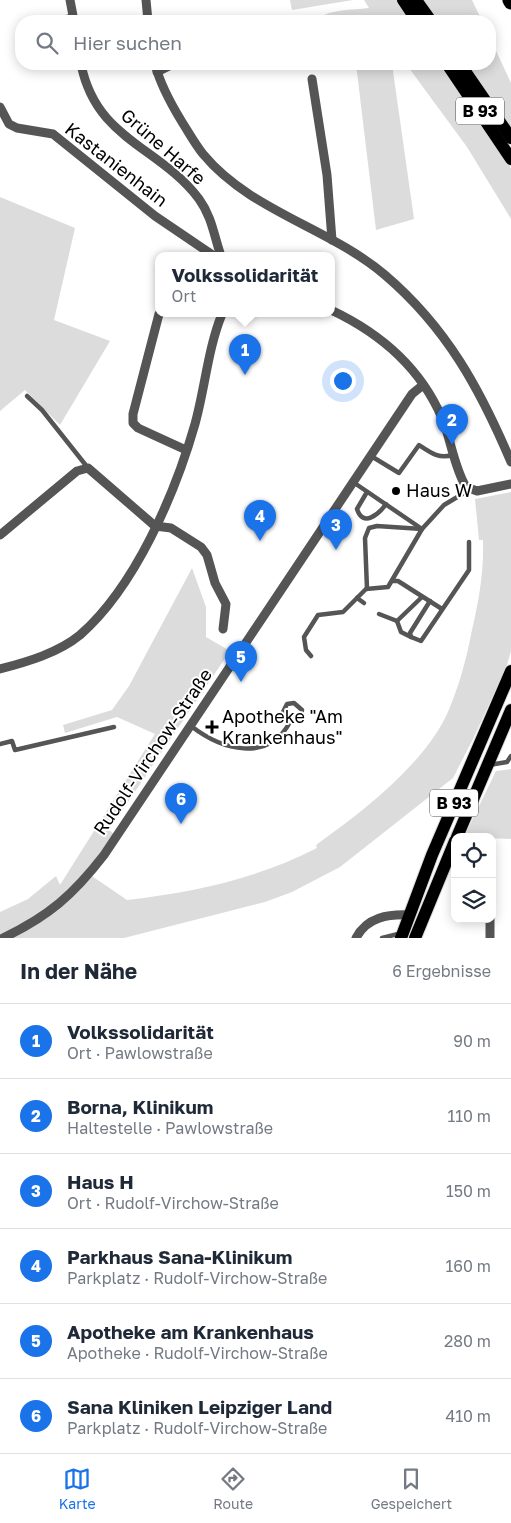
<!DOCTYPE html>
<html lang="de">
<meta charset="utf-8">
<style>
body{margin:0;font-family:"Golos Text",sans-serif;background:#f6f6f7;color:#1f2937}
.controls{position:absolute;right:15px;bottom:15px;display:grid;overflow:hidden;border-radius:10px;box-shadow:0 2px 12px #0003}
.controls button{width:45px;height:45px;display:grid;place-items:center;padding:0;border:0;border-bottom:1px solid #e0e1e3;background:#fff;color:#1f2937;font:25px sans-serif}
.you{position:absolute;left:342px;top:380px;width:18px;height:18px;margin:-12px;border:4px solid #fff;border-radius:50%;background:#1a73e8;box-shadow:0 0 0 8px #1a73e833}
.badge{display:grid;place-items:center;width:32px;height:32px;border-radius:50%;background:#1a73e8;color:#fff;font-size:16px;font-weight:700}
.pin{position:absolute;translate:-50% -41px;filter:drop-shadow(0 1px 2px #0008)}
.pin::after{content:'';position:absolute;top:26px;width:18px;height:15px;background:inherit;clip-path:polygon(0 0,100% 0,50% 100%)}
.popup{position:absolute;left:155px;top:252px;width:180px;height:65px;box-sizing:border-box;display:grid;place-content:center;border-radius:10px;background:#fff;filter:drop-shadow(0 1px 4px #0005);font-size:16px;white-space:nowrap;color:#747a83}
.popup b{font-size:19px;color:#1f2937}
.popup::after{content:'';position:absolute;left:50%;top:100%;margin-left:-10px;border:10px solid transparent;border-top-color:#fff}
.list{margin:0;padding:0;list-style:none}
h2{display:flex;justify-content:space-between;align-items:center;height:65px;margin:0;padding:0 20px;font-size:21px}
h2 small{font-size:16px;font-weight:400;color:#747a83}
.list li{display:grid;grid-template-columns:32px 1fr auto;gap:15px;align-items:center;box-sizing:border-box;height:75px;padding:0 20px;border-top:1px solid #e0e1e3}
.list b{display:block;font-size:19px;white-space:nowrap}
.list p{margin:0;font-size:16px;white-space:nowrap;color:#747a83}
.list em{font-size:16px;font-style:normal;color:#747a83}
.icon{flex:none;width:28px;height:28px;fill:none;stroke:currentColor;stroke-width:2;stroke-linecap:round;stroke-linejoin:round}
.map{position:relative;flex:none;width:511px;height:938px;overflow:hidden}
.search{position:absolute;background:#fff;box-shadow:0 2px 12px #0003;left:15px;right:15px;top:15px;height:55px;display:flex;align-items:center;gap:12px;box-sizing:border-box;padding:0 18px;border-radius:20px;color:#747a83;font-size:19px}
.sheet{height:515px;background:#fff}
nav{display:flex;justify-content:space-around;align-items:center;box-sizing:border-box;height:70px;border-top:1px solid #e0e1e3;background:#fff;font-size:14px;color:#747a83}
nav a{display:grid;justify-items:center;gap:2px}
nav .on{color:#1a73e8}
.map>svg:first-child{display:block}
.green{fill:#dcdcdc}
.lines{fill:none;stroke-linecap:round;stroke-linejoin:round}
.primary-casing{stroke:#dbdbdb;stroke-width:14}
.highway-casing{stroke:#dbdbdb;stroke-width:16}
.lane{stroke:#555;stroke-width:4.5}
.street{stroke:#555;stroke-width:9}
.primary{stroke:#000;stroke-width:12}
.highway{stroke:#000;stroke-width:15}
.poi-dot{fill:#000;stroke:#fff;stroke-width:2}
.labels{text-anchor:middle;stroke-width:4;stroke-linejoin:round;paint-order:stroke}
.shield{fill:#fff;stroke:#4c4c4c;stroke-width:1}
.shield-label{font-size:16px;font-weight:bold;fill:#000}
.street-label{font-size:18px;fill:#000;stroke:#fff}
.poi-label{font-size:18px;fill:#000;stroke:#fff;text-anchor:start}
</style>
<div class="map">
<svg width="511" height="938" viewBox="0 0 511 938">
<rect width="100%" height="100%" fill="#fff"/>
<!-- green -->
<g class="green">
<polygon points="290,0 353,0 292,10"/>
<path d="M364,0H397L410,21H315C326,9 353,10 369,8Z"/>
<polygon points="422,0 472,0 482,21 437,21"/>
<polygon points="490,38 511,83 511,128 467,64 490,64"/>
<polygon points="356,64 392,64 414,219 376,230"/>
<polygon points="406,64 440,64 511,168 511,219 467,147"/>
<polygon points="0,197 75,228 54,320 110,341 60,425 25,390 0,411"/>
<path d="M511,492V651L507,665L473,739L453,778L340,867L292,892L265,902L124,938H0V912L28,899L56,876L60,885L155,734L117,717L65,733L63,725L112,710L129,686L192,568L206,607V637L230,651L109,830L114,834L86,872L127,900C194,892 257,879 317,848L316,845C362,812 429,761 450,707C460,683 467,656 472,630C479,600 484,571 483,540H479L475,499Z"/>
<polygon points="511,769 511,839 464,837 496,771"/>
</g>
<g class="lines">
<!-- primary casing -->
<g class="primary-casing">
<g id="primary">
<polyline points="403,0 417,21"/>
<polyline points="416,0 431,21"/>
<polyline points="447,64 511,159"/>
<polyline points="460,64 511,138"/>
<polyline points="457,837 511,710"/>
<polyline points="401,938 432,855 511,671"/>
<polyline points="415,938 455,841"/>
</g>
</g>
<!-- highway casing -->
<g class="highway-casing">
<polyline id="highway" points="510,0 511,2"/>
</g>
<!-- lane -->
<g class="lane">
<polyline points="27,396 42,410 88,468"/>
<path d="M371,456L399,473L419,445C431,453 439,459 453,455"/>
<path d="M367,492L357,509C363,528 379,514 386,504"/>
<polyline points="393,581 398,581 442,609"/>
<polyline points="367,589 365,538 369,528 377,526 422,529 444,505 469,490"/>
<polyline points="357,598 364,603"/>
<polyline points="430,601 410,633 411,637 421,641 469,570 469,542"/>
<polyline points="379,614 397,621 422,597"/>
<polyline points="397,621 401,632 411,637"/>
<polyline points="311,656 306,650 304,637 318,615 343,612 366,589 388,587 422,529 353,482"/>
<path d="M191,726C222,750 268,763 290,722L300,719L302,710L294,703L287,704L283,712L285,718L290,722"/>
<polyline points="0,744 12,741 15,750 114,727"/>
<polyline points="489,765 507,762 511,756"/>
<polyline points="382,938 402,933"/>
</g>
<!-- street -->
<g class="street">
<polyline points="70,0 74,21"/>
<polyline points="146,0 148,21"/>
<polyline points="60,21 73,18"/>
<path d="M81,64C96,140 159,146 199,199C212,217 214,236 221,256"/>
<path d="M155,64C160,84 171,104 182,122C189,133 195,144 203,154C250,211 330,228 385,275C447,328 480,389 511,462"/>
<polyline points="157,72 173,64"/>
<polyline points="312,79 327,175 332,240"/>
<polyline points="0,107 9,124 17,128 53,134 155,216 214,256"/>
<path d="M331,310C380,333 420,367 442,418C451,440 454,467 466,487L477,491L511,484"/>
<polyline points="159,314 133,414 133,423 138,428 186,450"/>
<polyline points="0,535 77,471 88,468 155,526 171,528 201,547 207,555 215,583 226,604 223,629"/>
<path d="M0,669C27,662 58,653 80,635C135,587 175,494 195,424C205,388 208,348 222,314"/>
<polyline points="490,919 490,938"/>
<path d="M3,938C49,916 73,895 104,855L412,394L423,385"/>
<path d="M356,938C367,917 388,914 410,915"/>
</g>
<!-- primary -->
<use href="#primary" class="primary"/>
<!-- highway -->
<use href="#highway" class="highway"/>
</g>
<!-- markers -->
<g class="poi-dot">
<circle cx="396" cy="491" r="5"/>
<path d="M209.5 719.5h5v5h5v5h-5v5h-5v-5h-5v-5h5z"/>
</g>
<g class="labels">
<!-- shield labels -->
<g class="shield">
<rect x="456" y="97.5" width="48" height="27" rx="4"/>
<rect x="430" y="789.5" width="48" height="27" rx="4"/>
</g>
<g class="shield-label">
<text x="480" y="117">B 93</text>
<text x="454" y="809">B 93</text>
</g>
<!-- street labels -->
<g class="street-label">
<text transform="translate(163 147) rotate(41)" y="6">Grüne Harfe</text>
<text transform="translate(116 165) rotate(38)" y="6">Kastanienhain</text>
<text transform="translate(153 752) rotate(-56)" y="6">Rudolf-Virchow-Straße</text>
</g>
<!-- poi labels -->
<g class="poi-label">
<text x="406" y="497">Haus W</text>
<text x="222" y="723">Apotheke "Am<tspan x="222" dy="21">Krankenhaus"</tspan></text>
</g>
</g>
</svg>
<div class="controls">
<button><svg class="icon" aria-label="locate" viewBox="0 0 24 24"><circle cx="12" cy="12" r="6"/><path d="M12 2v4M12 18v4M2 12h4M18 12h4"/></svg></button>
<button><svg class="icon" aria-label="layers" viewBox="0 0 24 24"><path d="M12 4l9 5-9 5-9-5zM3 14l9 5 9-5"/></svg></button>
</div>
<div class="you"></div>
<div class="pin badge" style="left:245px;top:375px">1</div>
<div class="popup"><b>Volkssolidarität</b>Ort</div>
<div class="pin badge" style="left:452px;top:445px">2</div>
<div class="pin badge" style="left:336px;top:550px">3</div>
<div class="pin badge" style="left:260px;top:541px">4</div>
<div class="pin badge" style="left:241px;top:682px">5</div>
<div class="pin badge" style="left:181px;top:824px">6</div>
<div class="search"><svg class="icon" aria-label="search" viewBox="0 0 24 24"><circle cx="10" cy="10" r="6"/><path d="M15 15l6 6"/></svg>Hier suchen</div>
</div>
<section class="sheet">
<h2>In der Nähe<small>6 Ergebnisse</small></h2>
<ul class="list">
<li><span class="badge">1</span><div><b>Volkssolidarität</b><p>Ort · Pawlowstraße</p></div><em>90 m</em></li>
<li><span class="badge">2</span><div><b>Borna, Klinikum</b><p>Haltestelle · Pawlowstraße</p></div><em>110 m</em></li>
<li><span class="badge">3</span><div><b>Haus H</b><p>Ort · Rudolf-Virchow-Straße</p></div><em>150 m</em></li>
<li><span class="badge">4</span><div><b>Parkhaus Sana-Klinikum</b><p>Parkplatz · Rudolf-Virchow-Straße</p></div><em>160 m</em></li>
<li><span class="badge">5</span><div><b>Apotheke am Krankenhaus</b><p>Apotheke · Rudolf-Virchow-Straße</p></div><em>280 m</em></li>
<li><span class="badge">6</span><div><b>Sana Kliniken Leipziger Land</b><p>Parkplatz · Rudolf-Virchow-Straße</p></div><em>410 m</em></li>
</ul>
</section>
<nav>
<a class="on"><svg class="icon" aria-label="map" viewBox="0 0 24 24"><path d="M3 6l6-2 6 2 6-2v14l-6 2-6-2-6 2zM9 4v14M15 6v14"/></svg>Karte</a>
<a><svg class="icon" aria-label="directions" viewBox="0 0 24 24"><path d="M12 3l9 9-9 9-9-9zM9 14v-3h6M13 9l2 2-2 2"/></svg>Route</a>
<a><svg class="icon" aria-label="saved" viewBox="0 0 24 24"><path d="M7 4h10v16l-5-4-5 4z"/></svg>Gespeichert</a>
</nav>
